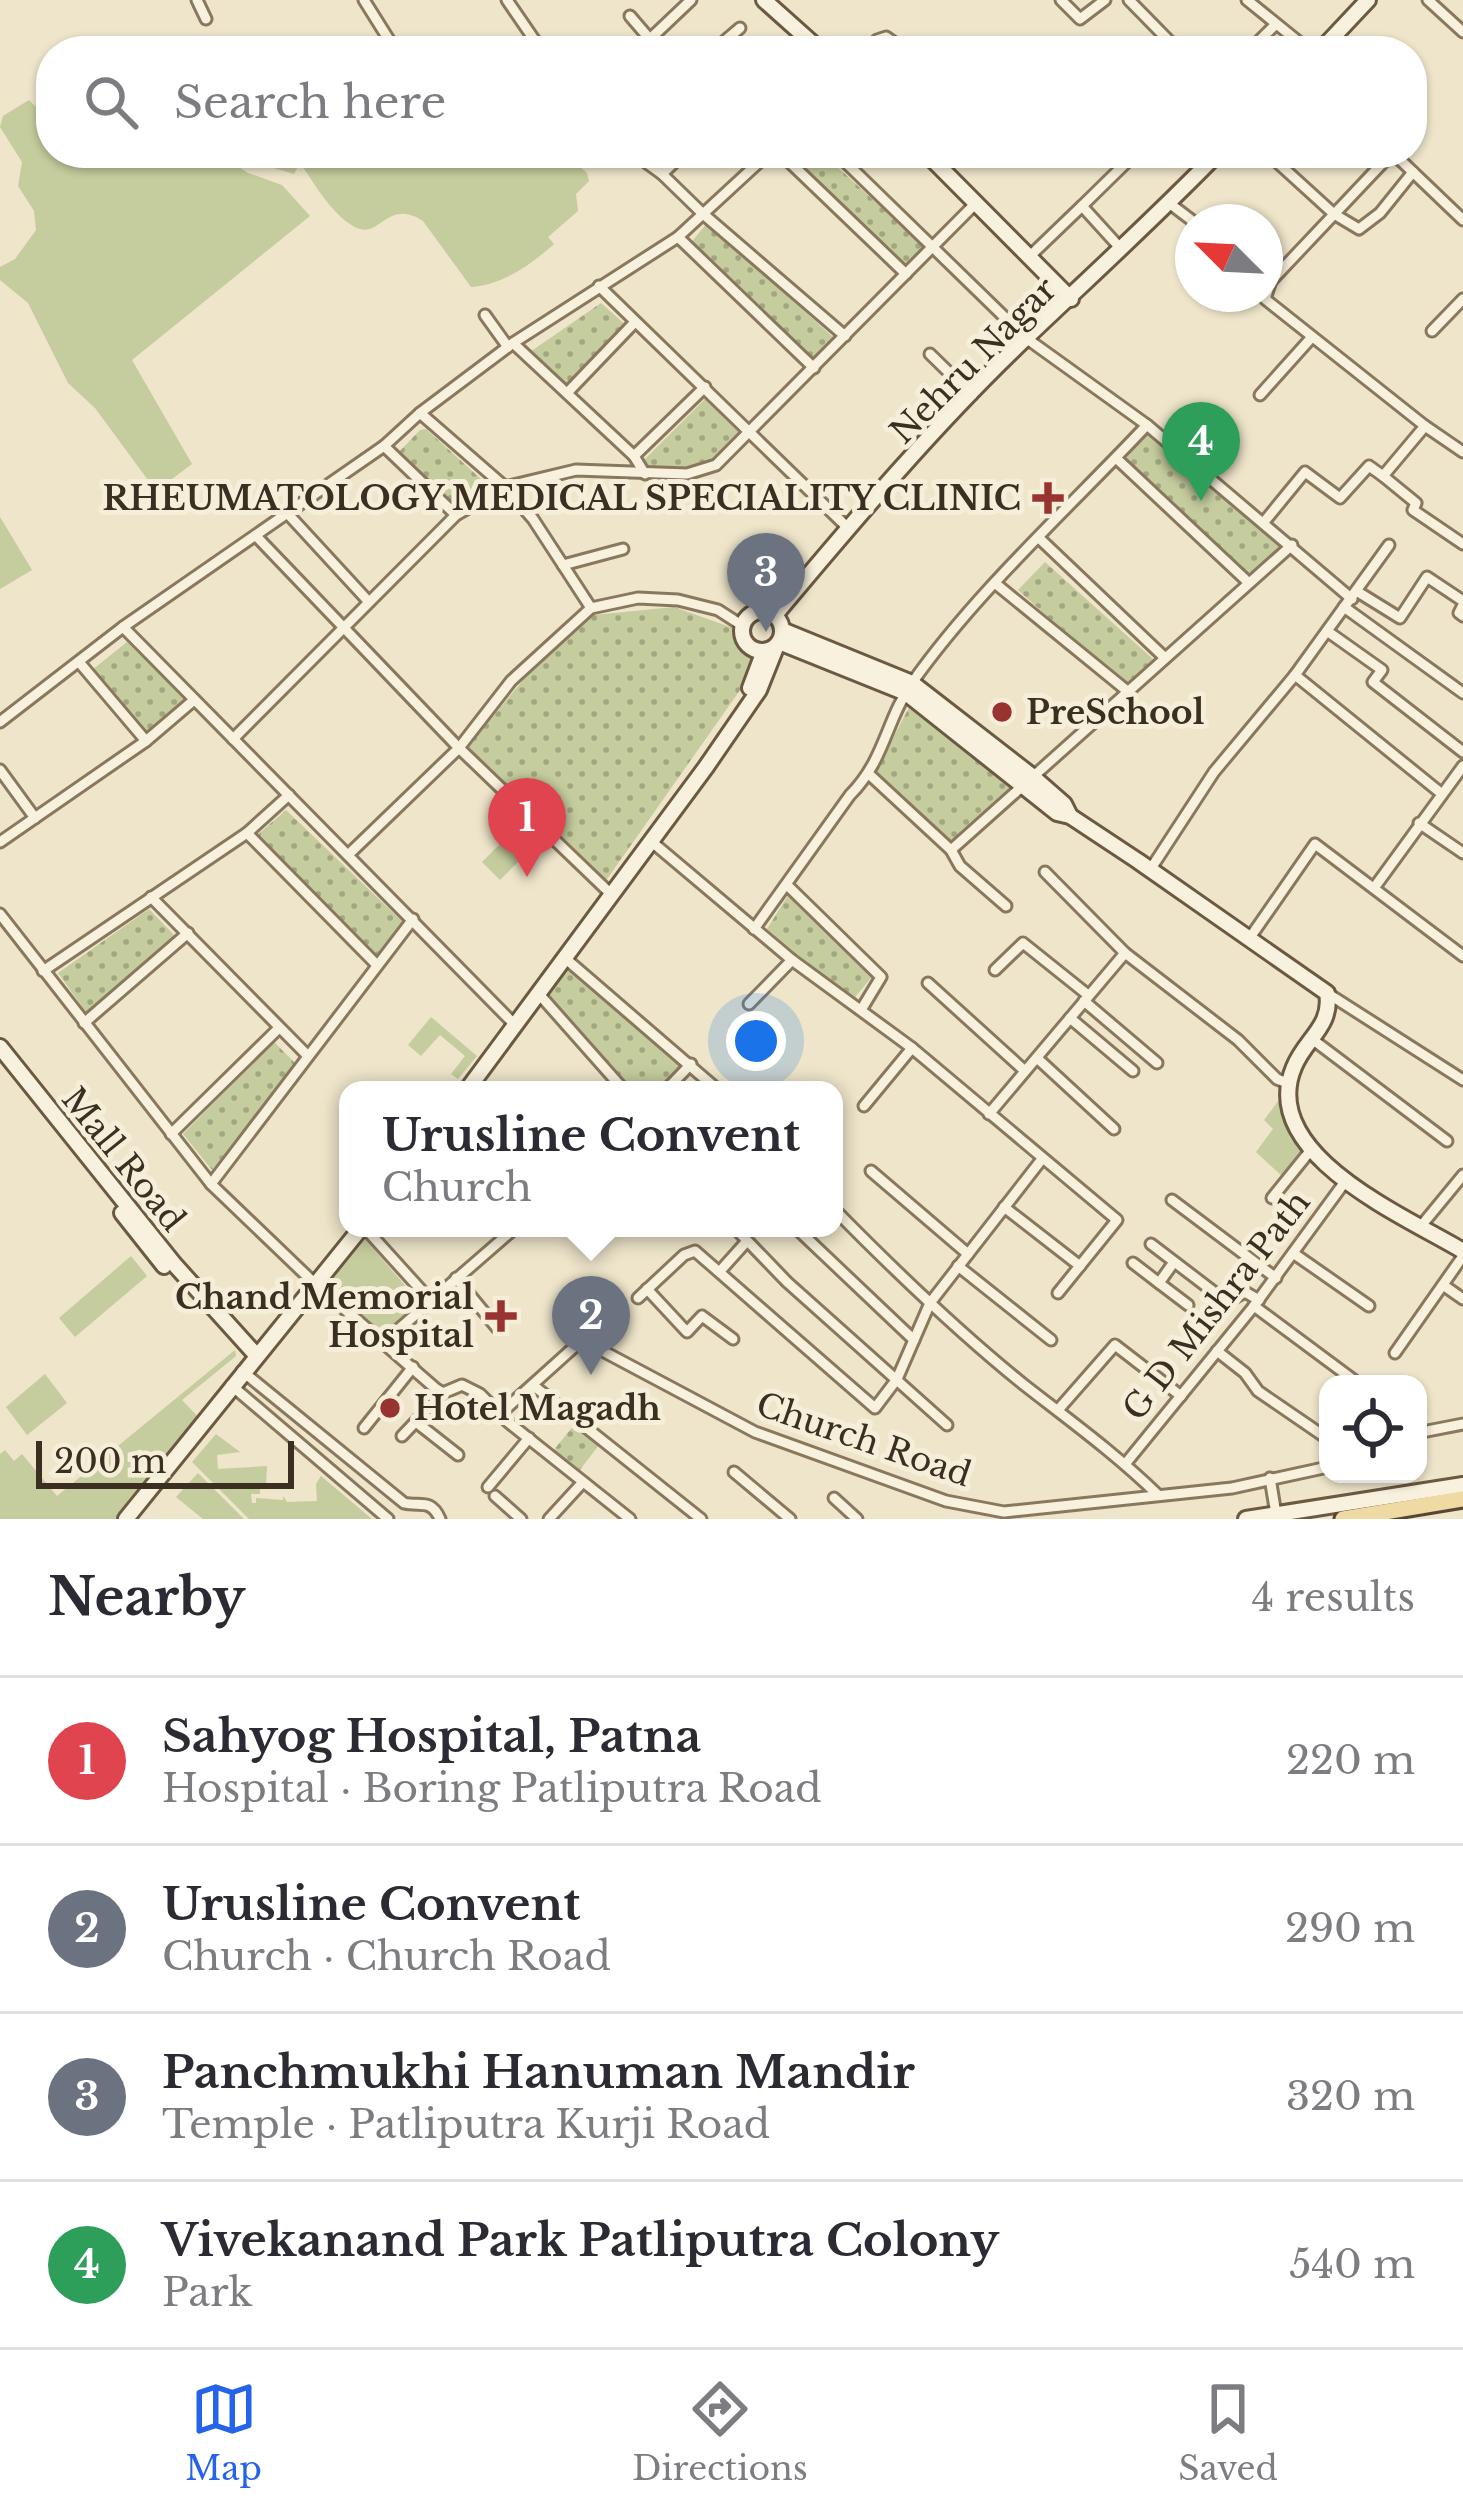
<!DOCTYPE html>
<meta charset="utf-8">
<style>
body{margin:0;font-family:"Libre Baskerville",serif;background:#f2f2f3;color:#2b2b33}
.controls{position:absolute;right:36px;bottom:36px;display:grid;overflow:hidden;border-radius:24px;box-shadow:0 3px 9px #0004}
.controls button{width:108px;height:108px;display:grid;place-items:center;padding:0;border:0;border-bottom:3px solid #e1e1e2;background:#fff;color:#2b2b33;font:60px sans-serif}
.compass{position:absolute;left:1175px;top:204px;width:108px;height:108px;border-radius:50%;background:#fff;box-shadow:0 3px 9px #0004;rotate:294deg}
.scale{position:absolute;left:36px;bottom:30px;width:258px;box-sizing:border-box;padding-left:12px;border:6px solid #3b2f21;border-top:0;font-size:33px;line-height:42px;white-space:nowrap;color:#3b2f21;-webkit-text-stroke:9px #f5eed9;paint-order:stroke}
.you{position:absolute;left:756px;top:1041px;width:42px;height:42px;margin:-30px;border:9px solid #fff;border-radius:50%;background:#1a73e8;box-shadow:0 0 0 18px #1a73e833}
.badge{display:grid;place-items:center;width:78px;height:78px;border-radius:50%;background:#2563eb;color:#fff;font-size:39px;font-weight:700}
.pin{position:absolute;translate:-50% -99px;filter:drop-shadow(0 3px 6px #0008)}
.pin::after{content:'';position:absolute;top:63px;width:42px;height:36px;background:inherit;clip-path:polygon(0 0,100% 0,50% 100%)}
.popup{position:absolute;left:339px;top:1081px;width:504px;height:156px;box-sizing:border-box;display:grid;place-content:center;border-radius:24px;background:#fff;filter:drop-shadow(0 3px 9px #0005);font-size:39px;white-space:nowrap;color:#7c7c81}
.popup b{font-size:45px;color:#2b2b33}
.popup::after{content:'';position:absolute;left:50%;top:100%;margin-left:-24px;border:24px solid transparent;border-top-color:#fff}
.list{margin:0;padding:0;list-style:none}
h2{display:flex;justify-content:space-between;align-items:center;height:156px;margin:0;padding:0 48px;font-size:51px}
h2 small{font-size:39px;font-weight:400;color:#7c7c81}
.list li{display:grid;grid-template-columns:78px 1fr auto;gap:36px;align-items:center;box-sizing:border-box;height:168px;padding:0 48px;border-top:3px solid #e1e1e2}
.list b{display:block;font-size:45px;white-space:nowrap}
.list p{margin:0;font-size:39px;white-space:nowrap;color:#7c7c81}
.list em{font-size:39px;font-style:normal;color:#7c7c81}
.icon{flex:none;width:66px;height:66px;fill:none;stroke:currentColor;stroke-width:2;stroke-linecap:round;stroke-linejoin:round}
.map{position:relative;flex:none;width:1463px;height:1519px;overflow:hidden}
.search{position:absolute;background:#fff;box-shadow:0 3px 9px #0004;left:36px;right:36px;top:36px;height:132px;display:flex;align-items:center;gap:30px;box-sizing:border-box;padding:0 42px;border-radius:48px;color:#7c7c81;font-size:45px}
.sheet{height:828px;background:#fff}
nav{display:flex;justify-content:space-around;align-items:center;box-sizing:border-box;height:168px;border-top:3px solid #e1e1e2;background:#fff;font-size:33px;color:#7c7c81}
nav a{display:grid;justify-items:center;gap:6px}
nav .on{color:#2563eb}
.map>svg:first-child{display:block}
.grass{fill:#c5cc9d}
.park{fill:url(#park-dots)}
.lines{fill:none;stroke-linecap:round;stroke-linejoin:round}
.street-casing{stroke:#8a785e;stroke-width:15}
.secondary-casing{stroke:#6c5941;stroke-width:20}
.primary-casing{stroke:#594632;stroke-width:21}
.street{stroke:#f8f1dd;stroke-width:9}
.secondary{stroke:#f8f1dd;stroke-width:14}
.primary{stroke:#efdaa4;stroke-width:15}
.poi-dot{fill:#983330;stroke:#f5eed9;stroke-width:4.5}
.labels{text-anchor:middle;stroke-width:10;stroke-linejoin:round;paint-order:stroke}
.street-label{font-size:33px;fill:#3b2f21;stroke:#f5eed9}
.poi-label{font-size:33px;font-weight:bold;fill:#3b2f21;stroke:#f5eed9;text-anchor:end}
</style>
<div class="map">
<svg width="1463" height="1519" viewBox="0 0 1463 1519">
<defs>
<pattern id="park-dots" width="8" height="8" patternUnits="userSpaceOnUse" patternTransform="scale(3)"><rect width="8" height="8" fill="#c5cc9d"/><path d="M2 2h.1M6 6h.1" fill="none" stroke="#a1a680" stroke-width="1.8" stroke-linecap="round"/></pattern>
</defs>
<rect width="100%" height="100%" fill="#eee5ca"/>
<!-- grass -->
<g class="grass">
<polygon points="29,100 51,122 51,153 217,153 248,173 282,185 310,216 132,360 192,464 156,491 95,408 68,383 28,303 0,280 0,267 15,259 36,230 34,211 18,186 22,162 0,127 3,116"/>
<path d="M245,153H565L587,173L589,181L576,194L578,211L548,237L554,244C532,264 501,286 471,287L423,221C389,199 381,235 360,229C335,221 313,181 300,163L294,174L267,166Z"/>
<polygon points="0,517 32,570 0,589"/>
<polygon points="519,825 537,843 500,880 482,862"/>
<polygon points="431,1017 477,1056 458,1079 451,1074 465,1056 440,1035 421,1056 408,1045"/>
<polygon points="1279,1100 1289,1134 1305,1156 1285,1179 1256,1152 1273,1129 1264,1120"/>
<polygon points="365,1239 421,1304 384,1338 323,1287"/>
<polygon points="131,1256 147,1276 75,1337 59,1318"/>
<polygon points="235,1350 236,1356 182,1400 200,1419 121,1519 0,1519 0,1454 5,1450 14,1461 22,1454 57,1496"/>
<polygon points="45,1374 67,1403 27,1435 6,1407"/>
<polygon points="216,1434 240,1452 217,1455 218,1469 267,1466 266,1487 260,1487 260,1494 251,1494 252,1503 256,1503 256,1498 283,1500 283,1496 287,1502 317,1501 316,1484 321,1476 372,1519 249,1519 192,1462"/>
<polygon points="198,1473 244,1519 203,1519 176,1497"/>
</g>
<!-- park -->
<g class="park">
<polygon points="786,153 822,153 927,249 906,270"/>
<polygon points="707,223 834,338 814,361 690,244"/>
<polygon points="601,303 628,327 566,386 530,352"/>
<path d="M705,399L743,436C710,469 691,471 647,468L644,460Z"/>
<polygon points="426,429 481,479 481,485 456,511 397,454 420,430"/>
<polygon points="1148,434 1284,545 1249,575 1126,458"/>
<polygon points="1045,562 1154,660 1125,686 1018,590"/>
<polygon points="674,607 736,629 747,643 758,648 750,676 605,882 467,748 524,679 594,615"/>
<polygon points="127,642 186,701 149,734 92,670"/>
<polygon points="914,698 1019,779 951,844 875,772"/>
<polygon points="286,810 405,924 377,961 255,837"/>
<polygon points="789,894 874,974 852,1001 767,929"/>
<polygon points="149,909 175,936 88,1015 58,973"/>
<polygon points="567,967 683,1064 655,1090 634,1090 548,997"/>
<polygon points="274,1042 296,1064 212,1170 183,1134"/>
<polygon points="574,1425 599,1445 579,1471 553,1451"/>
</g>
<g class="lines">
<!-- street casing -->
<g class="street-casing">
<g id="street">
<polyline points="197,0 206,19"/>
<polyline points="364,0 396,51"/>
<polyline points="507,0 542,51"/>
<polyline points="1061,0 1080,19 1105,0"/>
<polyline points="1129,0 1179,51"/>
<polyline points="1247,0 1310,51"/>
<polyline points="1428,0 1463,32"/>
<polyline points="630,16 660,51"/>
<polyline points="650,39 691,0"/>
<polyline points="1081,45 1086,51"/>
<polyline points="506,51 533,40"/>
<polyline points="713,51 740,28"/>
<polyline points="867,51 877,40 886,37 906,51"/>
<polyline points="1249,51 1276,24"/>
<polyline points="633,153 662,174 702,213 845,336"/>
<polyline points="780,153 906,274"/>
<polyline points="836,153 1026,338 1147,425 1352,599"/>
<polyline points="1267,153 1334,214 1359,229 1380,213 1413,172"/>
<polyline points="1393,153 1463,220"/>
<polyline points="662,174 684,153"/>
<polyline points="1169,203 1194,222"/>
<polyline points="1082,206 1136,153"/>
<polyline points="678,237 814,368"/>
<polyline points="1029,257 1082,206 1122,250"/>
<polyline points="1265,277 1271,281 1392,153"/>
<polyline points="1271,281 1265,299 1425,426"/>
<polyline points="599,286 848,528"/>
<polyline points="485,315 508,347"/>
<polyline points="1432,331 1463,299"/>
<polyline points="513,343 634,456 645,474"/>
<polyline points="930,354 972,395"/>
<polyline points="567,393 635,322"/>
<polyline points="1260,395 1312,337"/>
<polyline points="420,413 505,487 533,519 591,608"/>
<polyline points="384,446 456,515"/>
<polyline points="1463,452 1425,426 1383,476 1416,503 1413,510 1463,544"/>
<polyline points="634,456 705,387"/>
<polyline points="1116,458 1249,583"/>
<polyline points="288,514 369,602"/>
<polyline points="1264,522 1305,472 1340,498 1369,466 1383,476"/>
<polyline points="257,537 459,748 612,895"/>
<polyline points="1039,538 1164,657"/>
<polyline points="563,565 623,549"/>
<polyline points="996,584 1126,690"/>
<polyline points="1358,592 1400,618 1427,577 1463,601"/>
<polyline points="1463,605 1459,613 1463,616"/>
<polyline points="1344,607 1463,693"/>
<polyline points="123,627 515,1025"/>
<polyline points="1327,631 1382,670 1373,682 1463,752"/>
<polyline points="79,662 146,741"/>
<polyline points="1295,675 1442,794"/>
<polyline points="0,722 123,627 384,446 420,413 513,343 678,237 769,153"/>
<polyline points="233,739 456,515 505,487 576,470 687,474 716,465 975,204"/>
<polyline points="0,770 35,818"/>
<polyline points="870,775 951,850 960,866 1006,906"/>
<polyline points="1419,823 1463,853"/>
<polyline points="247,833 377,965"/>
<polyline points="0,842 146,741 194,700"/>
<polyline points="652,842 792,960 912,1048 1117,1220 1058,1293"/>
<polyline points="951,850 1292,545"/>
<polyline points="348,855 459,748 511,681 591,608 638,598 678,600 718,610 743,626"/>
<polyline points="1150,870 1214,772 1295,675 1389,545"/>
<polyline points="1045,872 1125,953"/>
<polyline points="787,885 881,977 861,1010"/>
<polyline points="1374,888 1463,766"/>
<polyline points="151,897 308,1056"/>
<polyline points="0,914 211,1184 310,1279 435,1388 443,1393 462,1385 480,1394 508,1422 630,1519"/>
<path d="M754,929L850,795C885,760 886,720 912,683C976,592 1070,507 1147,425"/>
<polyline points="1249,939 1315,844 1463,956"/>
<polyline points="566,959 718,1090"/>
<polyline points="995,970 1023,943 1088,995"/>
<polyline points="43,971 247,833 289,795"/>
<polyline points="928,983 1025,1071"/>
<polyline points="1327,993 1463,1080"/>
<polyline points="539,994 624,1090"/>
<polyline points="1084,1001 1157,1063"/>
<polyline points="749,1004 792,960"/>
<polyline points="1070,1018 1133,1071"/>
<polyline points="84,1023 188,933"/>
<polyline points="1312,1039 1447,1141"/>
<polyline points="1037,1058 1114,1129"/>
<polyline points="666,1090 691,1064"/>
<polyline points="864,1106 912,1048"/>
<polyline points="989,1114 1125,953 1238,1040 1277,1079 1290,1084"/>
<polyline points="171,1134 279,1028"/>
<polyline points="871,1171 968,1254"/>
<polyline points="211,1184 413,919"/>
<polyline points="1272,1198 1310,1151"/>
<polyline points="1172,1200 1276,1278"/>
<polyline points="1004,1207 1080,1266"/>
<path d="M834,1209C894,1270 956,1330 1023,1384C1069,1420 1116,1454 1158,1495"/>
<polyline points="1421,1226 1463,1175"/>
<polyline points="365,1228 431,1301"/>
<polyline points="735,1228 787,1282 947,1425"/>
<polyline points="796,1228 914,1340"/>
<polyline points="1151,1244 1227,1302 1245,1292 1259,1300"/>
<polyline points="1293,1253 1369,1306"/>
<polyline points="1174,1262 1159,1283 1188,1305"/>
<polyline points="1133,1263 1159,1283"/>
<polyline points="958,1266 1051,1340"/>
<polyline points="721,1270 747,1241"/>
<polyline points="456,1278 497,1328"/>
<polyline points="1443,1285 1463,1299"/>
<polyline points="647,1289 687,1332 702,1316 733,1339"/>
<polyline points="638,1298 684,1255 695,1251 875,1408 897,1379 930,1303 1042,1159"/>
<polyline points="1254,1306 1359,1384"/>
<polyline points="384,1342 515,1228"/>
<polyline points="1217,1351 1245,1373 1258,1391 1328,1439"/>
<polyline points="1395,1353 1463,1256"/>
<path d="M242,1371L404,1503C420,1507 431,1498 440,1519"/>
<polyline points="231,1385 388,1519"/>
<polyline points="534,1386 701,1519"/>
<polyline points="1058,1410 1115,1345 1181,1396"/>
<polyline points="501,1413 582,1340 755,1432 946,1501 1004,1512 1232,1488 1328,1467"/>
<polyline points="416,1422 458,1455"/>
<polyline points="364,1428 413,1367"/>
<polyline points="1418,1429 1422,1432 1463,1424"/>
<polyline points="402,1436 443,1393"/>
<polyline points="1126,1463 1254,1306 1347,1179"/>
<polyline points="734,1472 790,1519"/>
<polyline points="1270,1478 1276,1514"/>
<polyline points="488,1487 529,1438"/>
<polyline points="495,1496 521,1519"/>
<polyline points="834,1498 857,1519"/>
<polyline points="549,1519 583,1482"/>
</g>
</g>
<!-- secondary casing -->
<g class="secondary-casing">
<g id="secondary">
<polyline points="764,0 821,51"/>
<polyline points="1320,51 1368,0"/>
<polyline points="926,153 1071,299"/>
<circle cx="762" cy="631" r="20"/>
<path d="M775,615C853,522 939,420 1027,337C1091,276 1156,217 1218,153"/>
<polyline points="782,630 912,683 1032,776 1064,804 1070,816"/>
<path d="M779,642L906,693L1057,813L1070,816L1138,861L1327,993C1333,1026 1305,1039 1294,1067C1257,1154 1405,1216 1463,1251"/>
<polyline points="750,688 764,651"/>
<polyline points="0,1047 174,1264 257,1356"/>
<polyline points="467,1090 706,767 759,690 777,645"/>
<polyline points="122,1213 164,1266"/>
<polyline points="126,1519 361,1228"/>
<polyline points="1246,1519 1463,1485"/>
</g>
</g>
<!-- primary casing -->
<g class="primary-casing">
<polyline id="primary" points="1343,1519 1463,1499"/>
</g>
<!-- street -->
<use href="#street" class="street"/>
<!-- secondary -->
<use href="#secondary" class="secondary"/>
<!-- primary -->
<use href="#primary" class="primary"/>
</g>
<!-- markers -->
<g class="poi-dot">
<path d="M1042 480h12v12h12v12h-12v12h-12v-12h-12v-12h12z"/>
<circle cx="1002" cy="712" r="12"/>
<path d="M495 1298h12v12h12v12h-12v12h-12v-12h-12v-12h12z"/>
<circle cx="390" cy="1408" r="12"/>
</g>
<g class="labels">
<!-- street labels -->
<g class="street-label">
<text transform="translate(973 360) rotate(-45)" y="12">Nehru Nagar</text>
<text transform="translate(124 1159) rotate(51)" y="12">Mall Road</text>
<text transform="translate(1216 1305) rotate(-52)" y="12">G D Mishra Path</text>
<text transform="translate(864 1439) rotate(19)" y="12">Church Road</text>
</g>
<!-- poi labels -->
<g class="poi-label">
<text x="1021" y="510">RHEUMATOLOGY MEDICAL SPECIALITY CLINIC</text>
<text x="1026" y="724" text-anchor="start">PreSchool</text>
<text x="474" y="1309">Chand Memorial<tspan x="474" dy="38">Hospital</tspan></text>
<text x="414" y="1420" text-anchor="start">Hotel Magadh</text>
</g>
</g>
</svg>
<div class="controls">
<button><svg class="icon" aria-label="locate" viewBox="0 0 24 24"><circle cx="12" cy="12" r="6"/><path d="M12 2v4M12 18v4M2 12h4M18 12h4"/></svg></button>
</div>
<svg class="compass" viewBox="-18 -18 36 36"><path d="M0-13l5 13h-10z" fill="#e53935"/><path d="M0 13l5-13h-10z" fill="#7c7c81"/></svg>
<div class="scale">200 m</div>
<div class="you"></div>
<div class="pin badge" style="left:527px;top:877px;background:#e0444e">1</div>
<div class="pin badge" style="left:591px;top:1375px;background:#6b7280">2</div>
<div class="popup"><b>Urusline Convent</b>Church</div>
<div class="pin badge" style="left:766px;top:632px;background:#6b7280">3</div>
<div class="pin badge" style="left:1201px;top:501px;background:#2e9e5b">4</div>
<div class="search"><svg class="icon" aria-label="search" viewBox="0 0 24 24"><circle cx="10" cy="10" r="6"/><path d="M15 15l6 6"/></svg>Search here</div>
</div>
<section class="sheet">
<h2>Nearby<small>4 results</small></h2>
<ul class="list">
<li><span class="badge" style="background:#e0444e">1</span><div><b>Sahyog Hospital, Patna</b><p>Hospital · Boring Patliputra Road</p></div><em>220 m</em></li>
<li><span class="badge" style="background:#6b7280">2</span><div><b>Urusline Convent</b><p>Church · Church Road</p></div><em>290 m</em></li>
<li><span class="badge" style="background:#6b7280">3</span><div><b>Panchmukhi Hanuman Mandir</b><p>Temple · Patliputra Kurji Road</p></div><em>320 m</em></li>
<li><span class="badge" style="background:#2e9e5b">4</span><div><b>Vivekanand Park Patliputra Colony</b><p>Park</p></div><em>540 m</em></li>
</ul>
</section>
<nav>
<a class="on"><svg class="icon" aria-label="map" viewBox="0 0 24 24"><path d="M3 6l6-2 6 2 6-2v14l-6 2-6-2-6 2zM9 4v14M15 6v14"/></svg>Map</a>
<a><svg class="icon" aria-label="directions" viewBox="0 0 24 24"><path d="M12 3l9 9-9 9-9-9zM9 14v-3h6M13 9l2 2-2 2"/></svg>Directions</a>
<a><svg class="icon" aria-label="saved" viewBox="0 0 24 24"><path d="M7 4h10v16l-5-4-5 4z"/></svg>Saved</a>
</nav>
